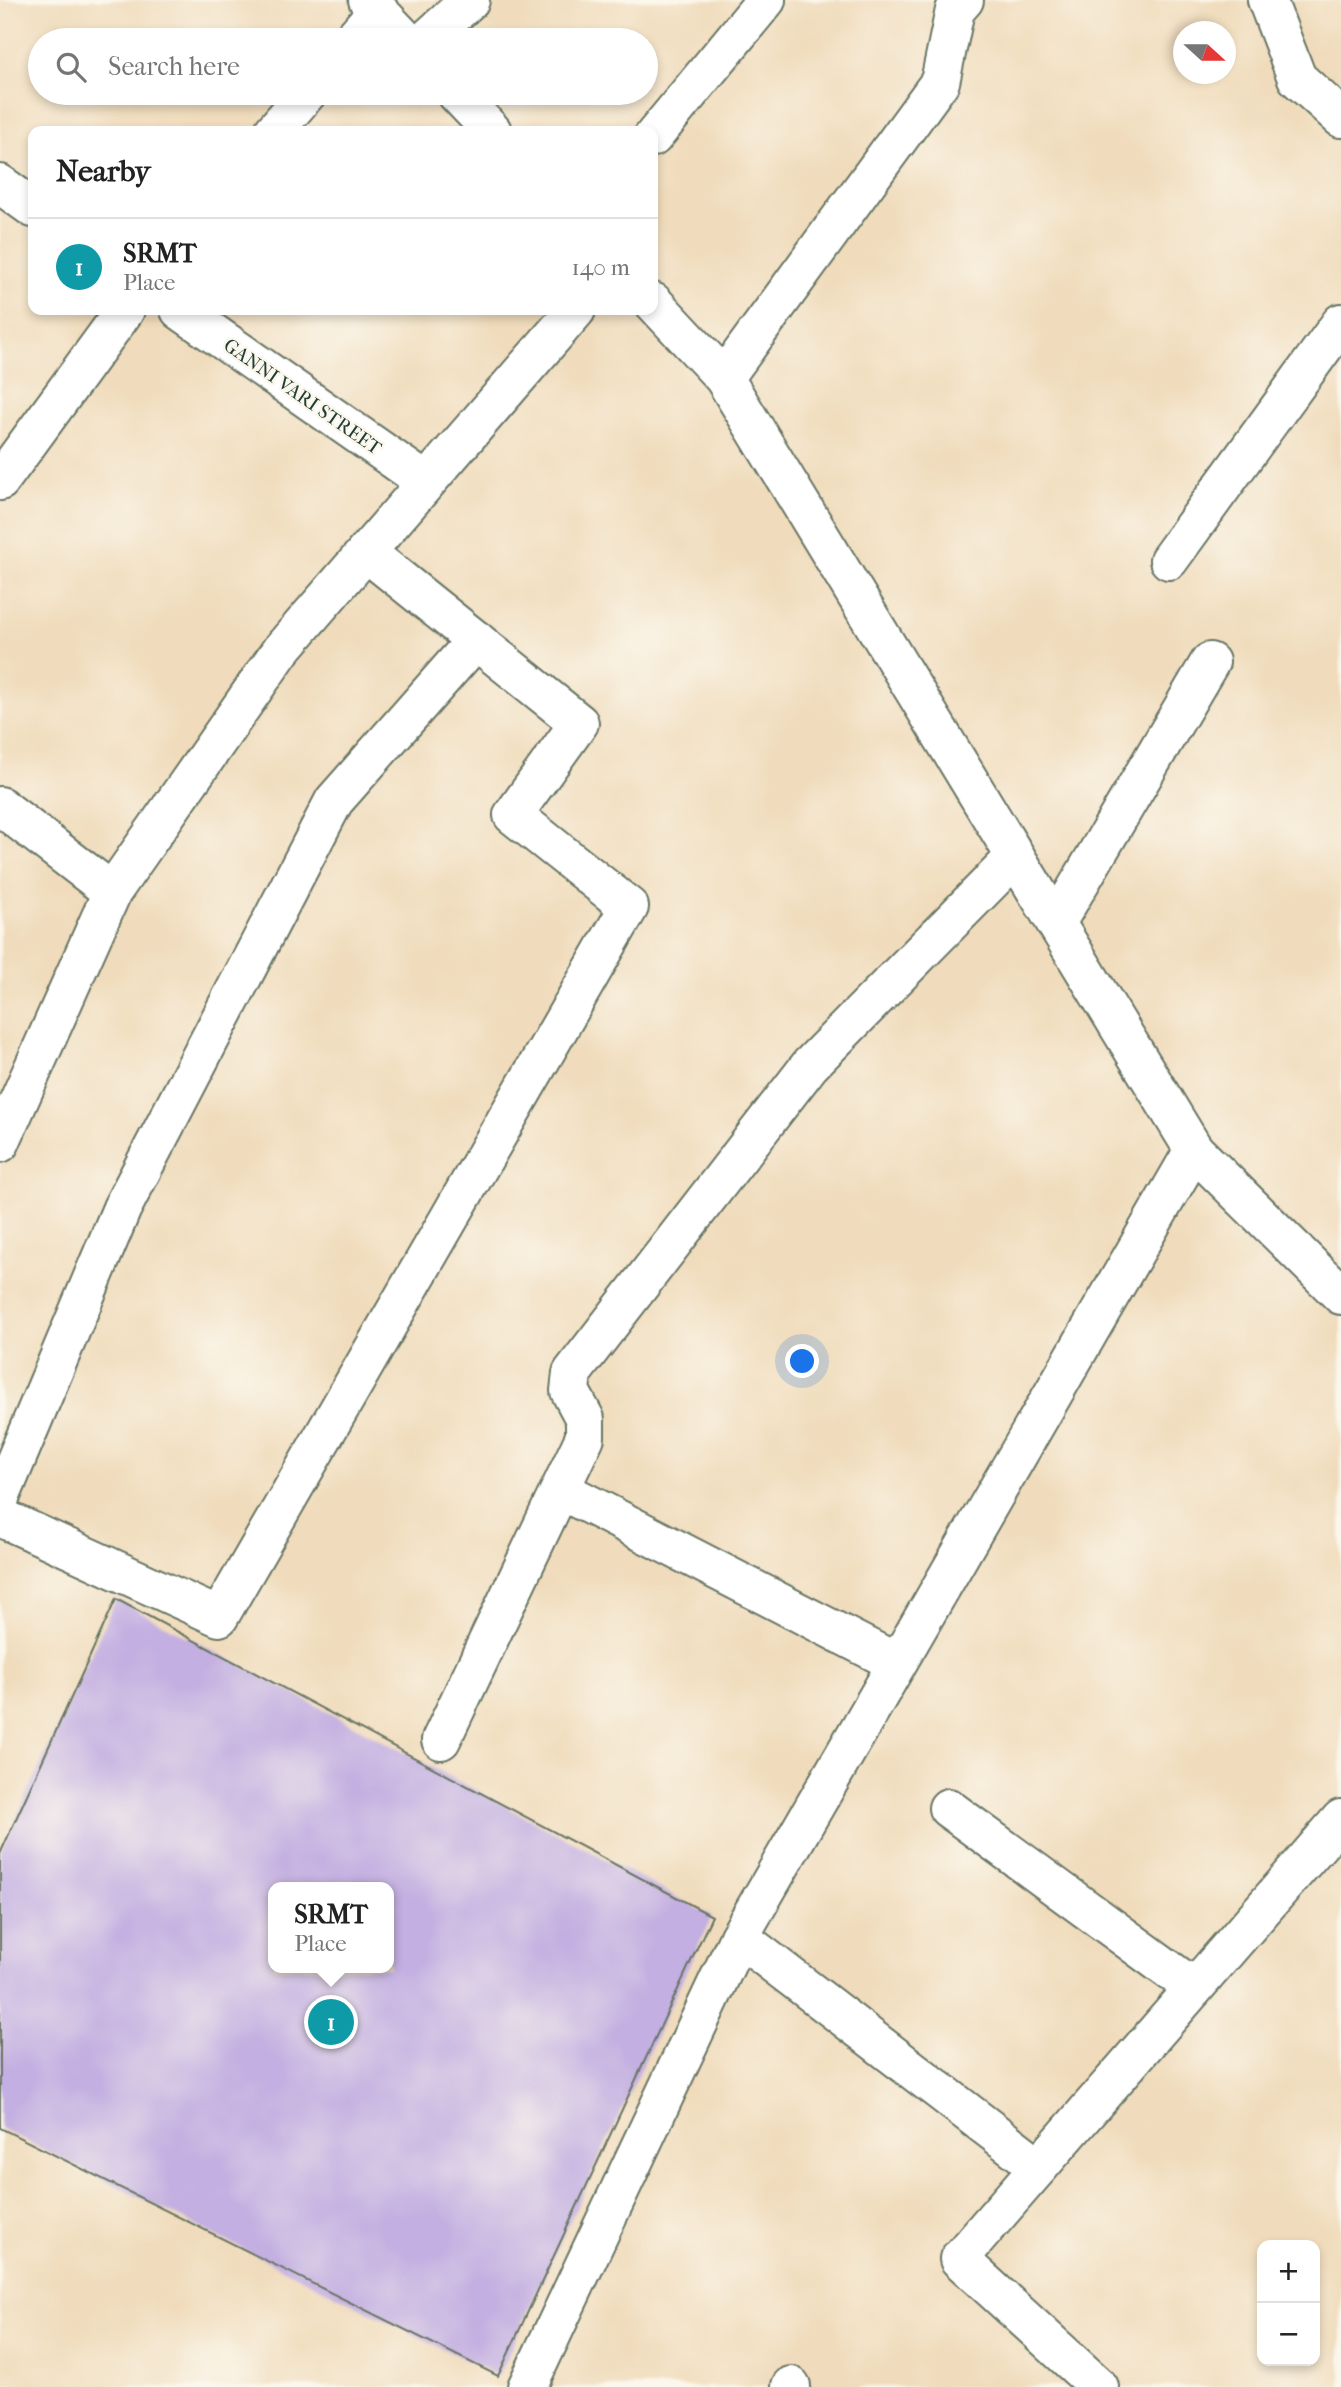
<!DOCTYPE html>
<meta charset="utf-8">
<style>
body{margin:0;font-family:"IM FELL French Canon",serif;background:#f2f2f2;color:#222}
.controls{position:absolute;right:21px;bottom:21px;display:grid;overflow:hidden;border-radius:14px;box-shadow:0 4px 10px #0003}
.controls button{width:63px;height:63px;display:grid;place-items:center;padding:0;border:0;border-bottom:2px solid #e0e0e0;background:#fff;color:#222;font:35px sans-serif}
.compass{position:absolute;left:1173px;top:21px;width:63px;height:63px;border-radius:50%;background:#fff;box-shadow:0 4px 10px #0003;rotate:111deg}
.you{position:absolute;left:803px;top:1362px;width:24px;height:24px;margin:-18px;border:5px solid #fff;border-radius:50%;background:#1a73e8;box-shadow:0 0 0 10px #1a73e833}
.badge{display:grid;place-items:center;width:46px;height:46px;border-radius:50%;background:#ea580c;color:#fff;font-size:23px;font-weight:700}
.pin{position:absolute;translate:-50% -50%;border:4px solid #fff;box-shadow:0 2px 7px #0006}
.popup{position:absolute;left:268px;top:1882px;width:126px;height:91px;box-sizing:border-box;display:grid;place-content:center;border-radius:14px;background:#fff;filter:drop-shadow(0 2px 5px #0005);font-size:23px;white-space:nowrap;color:#767676}
.popup b{font-size:26px;color:#222}
.popup::after{content:'';position:absolute;left:50%;top:100%;margin-left:-14px;border:14px solid transparent;border-top-color:#fff}
.list{margin:0;padding:0;list-style:none}
h2{display:flex;justify-content:space-between;align-items:center;height:91px;margin:0;padding:0 28px;font-size:30px}
h2 small{font-size:23px;font-weight:400;color:#767676}
.list li{display:grid;grid-template-columns:46px 1fr auto;gap:21px;align-items:center;box-sizing:border-box;height:98px;padding:0 28px;border-top:2px solid #e0e0e0}
.list b{display:block;font-size:26px;white-space:nowrap}
.list p{margin:0;font-size:23px;white-space:nowrap;color:#767676}
.list em{font-size:23px;font-style:normal;color:#767676}
.icon{flex:none;width:38px;height:38px;fill:none;stroke:currentColor;stroke-width:2;stroke-linecap:round;stroke-linejoin:round}
.map{position:relative;flex:none;width:1341px;height:2387px;overflow:hidden}
.search{position:absolute;background:#fff;box-shadow:0 4px 10px #0003;left:28px;top:28px;width:630px;height:77px;display:flex;align-items:center;gap:18px;box-sizing:border-box;padding:0 24px;border-radius:38px;color:#767676;font-size:26px}
.panel{position:absolute;background:#fff;box-shadow:0 4px 10px #0003;left:28px;top:126px;width:630px;height:189px;border-radius:14px}
.map>svg:first-child{display:block}
.building{fill:#c3afe1;fill-rule:evenodd}
.lines{fill:none;stroke-linecap:round;stroke-linejoin:round}
.minor-casing{stroke:#687564;stroke-width:42}
.minor{stroke:#fff;stroke-width:38}
.labels{text-anchor:middle;stroke-width:5;stroke-linejoin:round;paint-order:stroke}
.street-label{font-size:19px;fill:#1f3d34;stroke:#fbf7ec}
</style>
<div class="map">
<svg width="1341" height="2387" viewBox="0 0 1341 2387">
<rect width="100%" height="100%" fill="#fbf7ec"/>
<filter id="ink" filterUnits="userSpaceOnUse"><feTurbulence type="fractalNoise" baseFrequency=".0143" numOctaves="2"/><feDisplacementMap in="SourceGraphic" scale="14" xChannelSelector="R" yChannelSelector="G"/><feConvolveMatrix kernelMatrix="1 2 1 2 8 2 1 2 1" color-interpolation-filters="sRGB"/></filter>
<filter id="wash" filterUnits="userSpaceOnUse"><feTurbulence type="fractalNoise" baseFrequency=".00686" numOctaves="4" result="noise"/><feDisplacementMap in="SourceGraphic" scale="28" xChannelSelector="R" yChannelSelector="G"/><feGaussianBlur stdDeviation="1.57" result="paint"/><feColorMatrix in="noise" values="0 0 0 0 0 0 0 0 0 0 0 0 0 0 0 0 0 1.4 0 .05"/><feComposite in="paint" operator="in"/></filter>
<g filter="url(#wash)">
<rect width="100%" height="100%" fill="#f0dcbc"/>
<g id="blocks">
<!-- building -->
<path class="building" d="M116,1599L712,1916L498,2376L0,2128V1854ZM273,1887H389V1968H273Z"/>
</g>
</g>
<g filter="url(#ink)">
<use href="#blocks" fill-opacity="0" stroke="#687564" stroke-width="2"/>
<g class="lines">
<!-- minor casing -->
<g class="minor-casing">
<g id="minor">
<polyline points="368,0 406,40"/>
<polyline points="1267,0 1297,78 1341,118"/>
<polyline points="352,40 378,10"/>
<polyline points="426,40 470,0"/>
<polyline points="456,93 492,131"/>
<polyline points="274,131 307,93"/>
<polyline points="653,137 766,0"/>
<polyline points="0,184 33,208"/>
<polyline points="180,310 426,482"/>
<polyline points="724,378 940,82 955,10 964,0"/>
<polyline points="0,481 125,310"/>
<polyline points="1169,560 1341,323"/>
<polyline points="0,806 112,892"/>
<polyline points="1056,923 1210,662"/>
<polyline points="0,1143 112,892 281,650 576,310"/>
<polyline points="1194,1150 1341,1295"/>
<polyline points="561,1490 897,1663"/>
<polyline points="0,1498 122,1208 334,801 476,640"/>
<polyline points="0,1517 219,1617 629,907 513,815 579,723 366,552"/>
<polyline points="441,1740 585,1437 585,1419 570,1391 572,1373 810,1065 1015,857"/>
<polyline points="948,1808 1194,1988"/>
<polyline points="739,1937 1039,2167"/>
<polyline points="791,2386 791,2387"/>
<polyline points="527,2387 739,1937 1194,1150 724,378 653,302"/>
<polyline points="1099,2387 959,2259 1341,1819"/>
</g>
</g>
<!-- minor -->
<use href="#minor" class="minor"/>
</g>
</g>
<g class="labels">
<!-- street labels -->
<g class="street-label">
<text transform="translate(303 396) rotate(35)" y="7">GANNI VARI STREET</text>
</g>
</g>
</svg>
<div class="controls">
<button>+</button>
<button>−</button>
</div>
<svg class="compass" viewBox="-18 -18 36 36"><path d="M0-13l5 13h-10z" fill="#e53935"/><path d="M0 13l5-13h-10z" fill="#767676"/></svg>
<div class="you"></div>
<div class="pin badge" style="left:331px;top:2022px;background:#0f9aa8">1</div>
<div class="popup"><b>SRMT</b>Place</div>
<div class="search"><svg class="icon" aria-label="search" viewBox="0 0 24 24"><circle cx="10" cy="10" r="6"/><path d="M15 15l6 6"/></svg>Search here</div>
<section class="panel">
<h2>Nearby<small></small></h2>
<ul class="list">
<li><span class="badge" style="background:#0f9aa8">1</span><div><b>SRMT</b><p>Place</p></div><em>140 m</em></li>
</ul>
</section>
</div>
